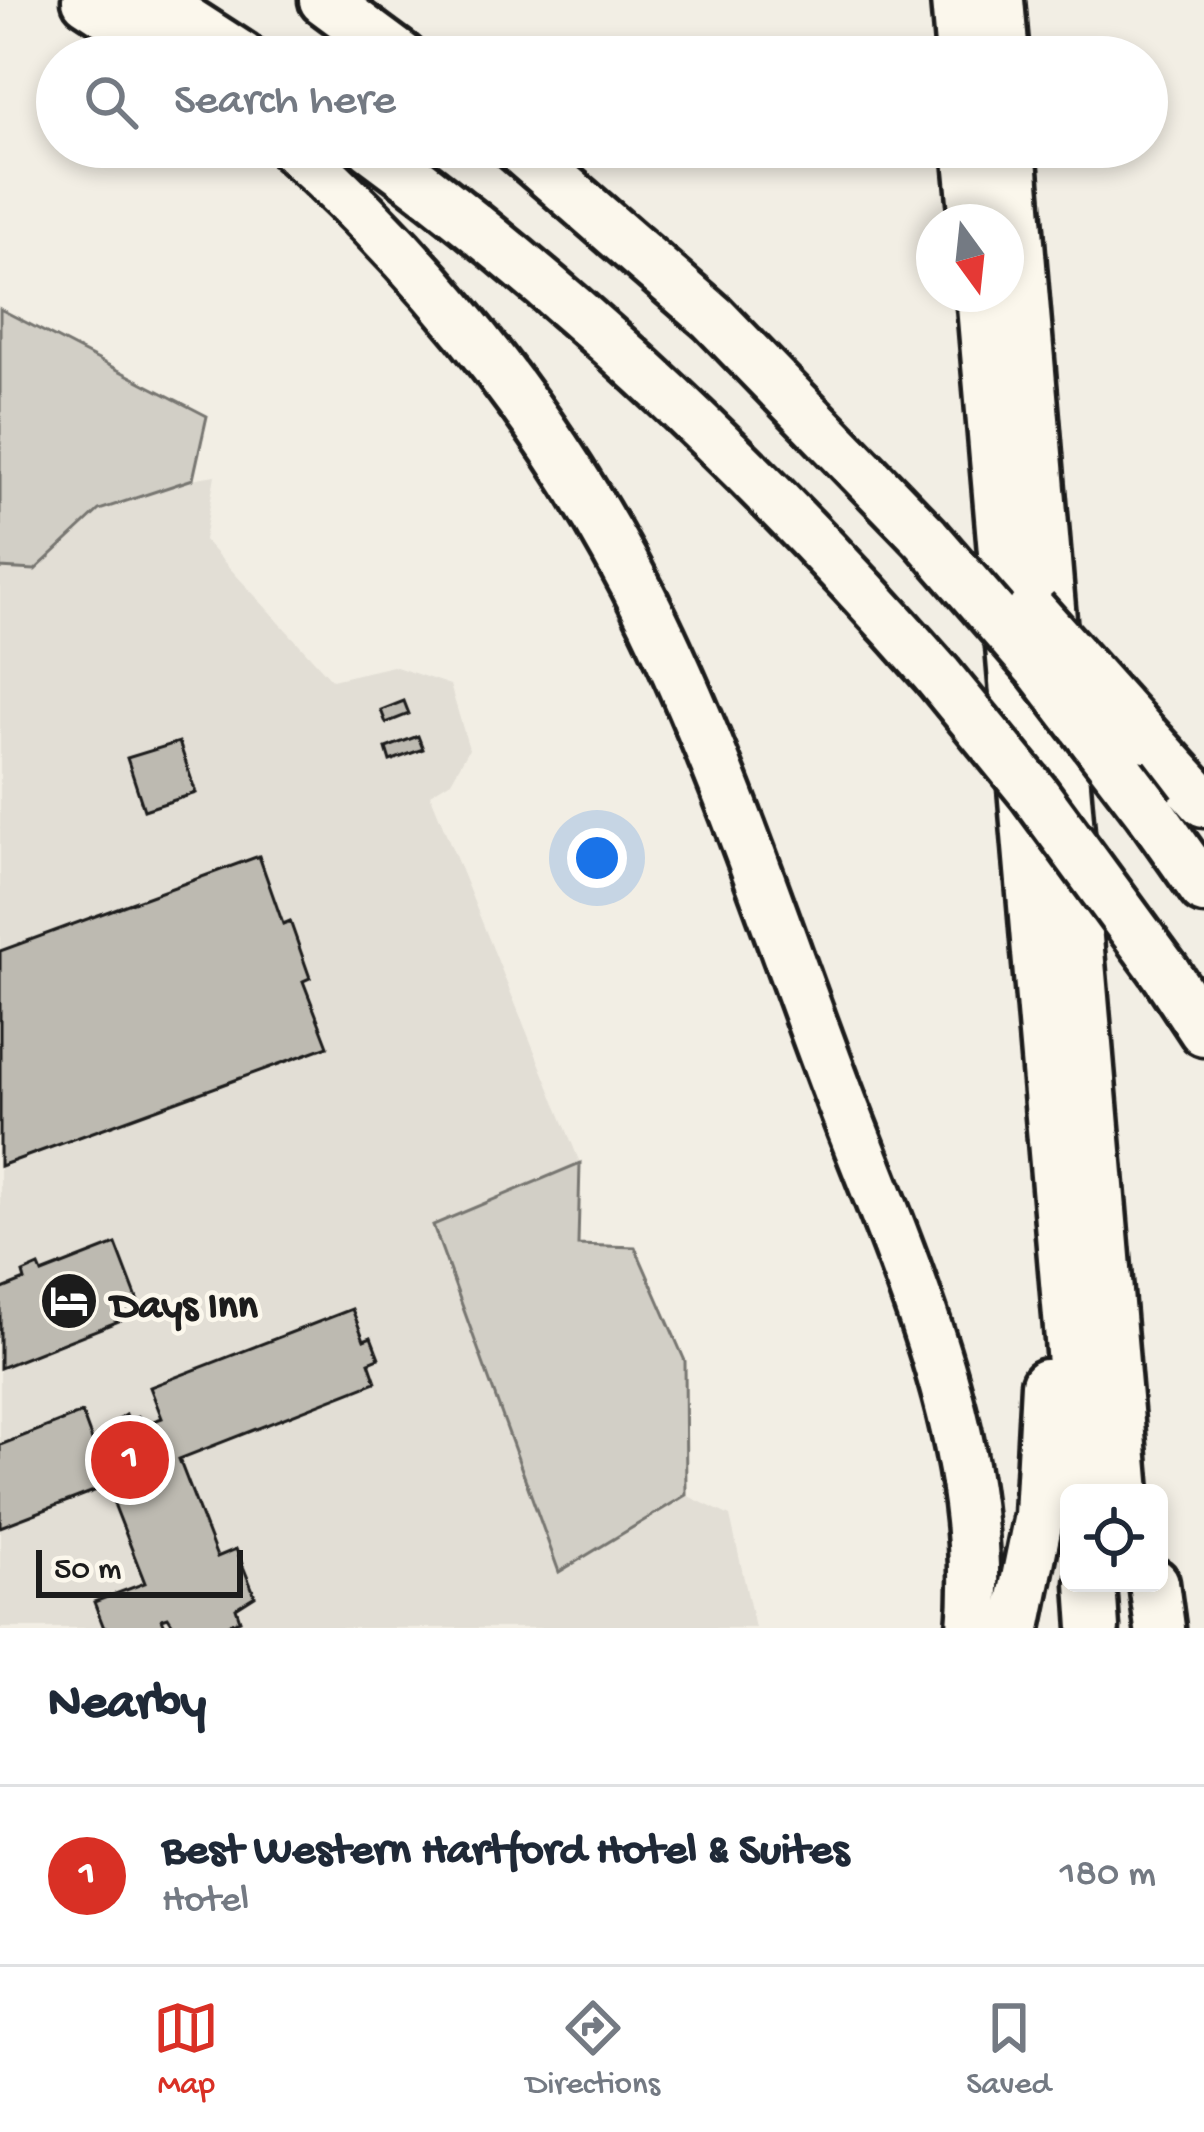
<!DOCTYPE html>
<style>
body{margin:0;font-family:"Gochi Hand",sans-serif;background:#f6f6f7;color:#1f2937}
.controls{position:absolute;right:36px;bottom:36px;display:grid;overflow:hidden;border-radius:18px;box-shadow:0 6px 18px #0003}
.controls button{width:108px;height:108px;display:grid;place-items:center;padding:0;border:0;border-bottom:3px solid #e0e1e3;background:#fff;color:#1f2937;font:60px sans-serif}
.compass{position:absolute;left:916px;top:204px;width:108px;height:108px;border-radius:50%;background:#fff;box-shadow:0 6px 18px #0003;rotate:165deg}
.scale{position:absolute;left:36px;bottom:30px;width:207px;box-sizing:border-box;padding-left:12px;border:6px solid #1c1c1c;border-top:0;font-size:33px;line-height:42px;white-space:nowrap;color:#1c1c1c;-webkit-text-stroke:9px #fbf7ec;paint-order:stroke}
.you{position:absolute;left:597px;top:858px;width:42px;height:42px;margin:-30px;border:9px solid #fff;border-radius:50%;background:#1a73e8;box-shadow:0 0 0 18px #1a73e833}
.badge{display:grid;place-items:center;width:78px;height:78px;border-radius:50%;background:#d93025;color:#fff;font-size:39px;font-weight:700}
.pin{position:absolute;translate:-50% -50%;border:6px solid #fff;box-shadow:0 3px 12px #0006}
.list{margin:0;padding:0;list-style:none}
h2{display:flex;justify-content:space-between;align-items:center;height:156px;margin:0;padding:0 48px;font-size:51px}
h2 small{font-size:39px;font-weight:400;color:#747a83}
.list li{display:grid;grid-template-columns:78px 1fr auto;gap:36px;align-items:center;box-sizing:border-box;height:180px;padding:0 48px;border-top:3px solid #e0e1e3}
.list b{display:block;font-size:45px;white-space:nowrap}
.list p{margin:0;font-size:39px;white-space:nowrap;color:#747a83}
.list em{font-size:39px;font-style:normal;color:#747a83}
.icon{flex:none;width:66px;height:66px;fill:none;stroke:currentColor;stroke-width:2;stroke-linecap:round;stroke-linejoin:round}
.map{position:relative;flex:none;width:1204px;height:1628px;overflow:hidden}
.search{position:absolute;background:#fff;box-shadow:0 6px 18px #0003;left:36px;right:36px;top:36px;height:132px;display:flex;align-items:center;gap:30px;box-sizing:border-box;padding:0 42px;border-radius:66px;color:#747a83;font-size:45px}
.sheet{height:336px;background:#fff}
nav{display:flex;justify-content:space-around;align-items:center;box-sizing:border-box;height:168px;border-top:3px solid #e0e1e3;background:#fff;font-size:33px;color:#747a83}
nav a{display:grid;justify-items:center;gap:6px}
nav .on{color:#d93025}
.map>svg:first-child{display:block}
.built{fill:#e2ded5}
.green{fill:#d2cfc6;stroke:#777671;stroke-width:3}
.building{fill:#bdbab1;stroke:#1c1c1c;stroke-width:3}
.lines{fill:none;stroke-linecap:round;stroke-linejoin:round}
.highway-casing{stroke:#1c1c1c;stroke-width:57}
.highway{stroke:#fbf7ec;stroke-width:48}
.highway-bridge-casing{stroke:#1c1c1c;stroke-width:57;stroke-linecap:butt}
.highway-bridge{stroke:#fbf7ec;stroke-width:48}
.labels{text-anchor:middle;stroke-width:9;stroke-linejoin:round;paint-order:stroke}
.poi-label{font-size:42px;font-weight:bold;fill:#1c1c1c;stroke:#fbf7ec;text-anchor:start}
</style>
<div class="map">
<svg width="1204" height="1628" viewBox="0 0 1204 1628">
<rect width="100%" height="100%" fill="#f2eee4"/>
<filter id="ink" filterUnits="userSpaceOnUse"><feTurbulence type="fractalNoise" baseFrequency=".00833" numOctaves="2"/><feDisplacementMap in="SourceGraphic" scale="24" xChannelSelector="R" yChannelSelector="G"/><feConvolveMatrix kernelMatrix="1 2 1 2 8 2 1 2 1" color-interpolation-filters="sRGB"/></filter>
<g filter="url(#ink)">
<!-- built -->
<polygon class="built" points="215,475 204,540 332,680 393,666 450,685 469,749 451,781 430,794 580,1163 434,1226 559,1571 686,1495 730,1516 755,1628 0,1628 0,568 35,570 99,510 180,481"/>
<!-- green -->
<g class="green">
<polygon points="0,309 207,416 193,479 99,510 35,570 0,568"/>
<polygon points="580,1163 578,1245 635,1247 685,1361 686,1495 559,1572 433,1225"/>
</g>
<!-- building -->
<g class="building">
<polygon points="404,701 409,714 386,723 381,710"/>
<polygon points="418,736 423,749 390,761 386,748"/>
<polygon points="179,742 196,793 144,810 127,758"/>
<polygon points="259,856 283,924 290,921 310,978 303,981 328,1046 0,1166 0,951"/>
<polygon points="116,1244 142,1312 0,1368 0,1290 25,1280 23,1273 39,1266 42,1273"/>
<polygon points="352,1309 364,1340 371,1337 379,1358 369,1362 376,1382 179,1459 217,1557 236,1549 255,1596 236,1608 240,1620 219,1628 175,1628 168,1617 162,1619 166,1628 104,1628 94,1602 145,1583 107,1486 0,1527 0,1445 82,1413 93,1443 110,1437 107,1427 126,1415 128,1421 139,1417 142,1425 162,1418 150,1387"/>
</g>
<g class="lines">
<!-- highway casing -->
<g class="highway-casing">
<g id="highway">
<polyline points="87,0 174,57"/>
<polyline points="154,0 242,57"/>
<polyline points="324,0 401,57"/>
<polyline points="956,0 961,57"/>
<polyline points="999,0 1004,57"/>
<path d="M292,147C440,279 567,442 653,621C728,776 781,943 842,1103C905,1268 989,1447 972,1628"/>
<path d="M371,147C580,301 767,481 938,676"/>
<polyline points="517,147 713,318 926,538"/>
<polyline points="968,147 975,222"/>
<polyline points="1011,147 1125,1493"/>
<polyline points="981,294 1083,1493"/>
<polyline points="1145,737 1204,802"/>
<polyline points="1151,814 1204,889"/>
<polyline points="1165,972 1204,1031"/>
<polyline points="1091,1583 1094,1628"/>
<polyline points="1154,1583 1160,1628"/>
<polyline points="1016,1628 1039,1515 1046,1384"/>
</g>
</g>
<!-- highway -->
<use href="#highway" class="highway"/>
<!-- highway-bridge casing -->
<g class="highway-bridge-casing">
<g id="highway-bridge">
<polyline points="926,538 1040,669 1151,814"/>
<polyline points="1032,611 1145,737"/>
<polyline points="938,676 1033,792 1165,972"/>
</g>
</g>
<!-- highway-bridge -->
<use href="#highway-bridge" class="highway-bridge"/>
</g>
</g>
<!-- icons -->
<defs>
<g id="hotel-disc" transform="scale(3)"><circle r="9.5" fill="#1c1c1c" stroke="#fbf7ec"/><path d="M-6-4.5h1.5V1H6V5H4.5V3h-9V5H-6ZM-4 0a1.8 1.8 0 1 1 3.6 0ZM.5 0V-2.5h3Q6-2.5 6 0Z" fill="#fff"/></g>
</defs>
<g fill-rule="evenodd">
<use href="#hotel-disc" x="69" y="1301"/>
</g>
<g class="labels">
<!-- poi labels -->
<g class="poi-label">
<text x="111" y="1316">Days Inn</text>
</g>
</g>
</svg>
<div class="controls">
<button><svg class="icon" aria-label="locate" viewBox="0 0 24 24"><circle cx="12" cy="12" r="6"/><path d="M12 2v4M12 18v4M2 12h4M18 12h4"/></svg></button>
</div>
<svg class="compass" viewBox="-18 -18 36 36"><path d="M0-13l5 13h-10z" fill="#e53935"/><path d="M0 13l5-13h-10z" fill="#747a83"/></svg>
<div class="scale">50 m</div>
<div class="you"></div>
<div class="pin badge" style="left:130px;top:1460px">1</div>
<div class="search"><svg class="icon" aria-label="search" viewBox="0 0 24 24"><circle cx="10" cy="10" r="6"/><path d="M15 15l6 6"/></svg>Search here</div>
</div>
<section class="sheet">
<h2>Nearby<small></small></h2>
<ul class="list">
<li><span class="badge">1</span><div><b>Best Western Hartford Hotel &amp; Suites</b><p>Hotel</p></div><em>180 m</em></li>
</ul>
</section>
<nav>
<a class="on"><svg class="icon" aria-label="map" viewBox="0 0 24 24"><path d="M3 6l6-2 6 2 6-2v14l-6 2-6-2-6 2zM9 4v14M15 6v14"/></svg>Map</a>
<a><svg class="icon" aria-label="directions" viewBox="0 0 24 24"><path d="M12 3l9 9-9 9-9-9zM9 14v-3h6M13 9l2 2-2 2"/></svg>Directions</a>
<a><svg class="icon" aria-label="saved" viewBox="0 0 24 24"><path d="M7 4h10v16l-5-4-5 4z"/></svg>Saved</a>
</nav>
